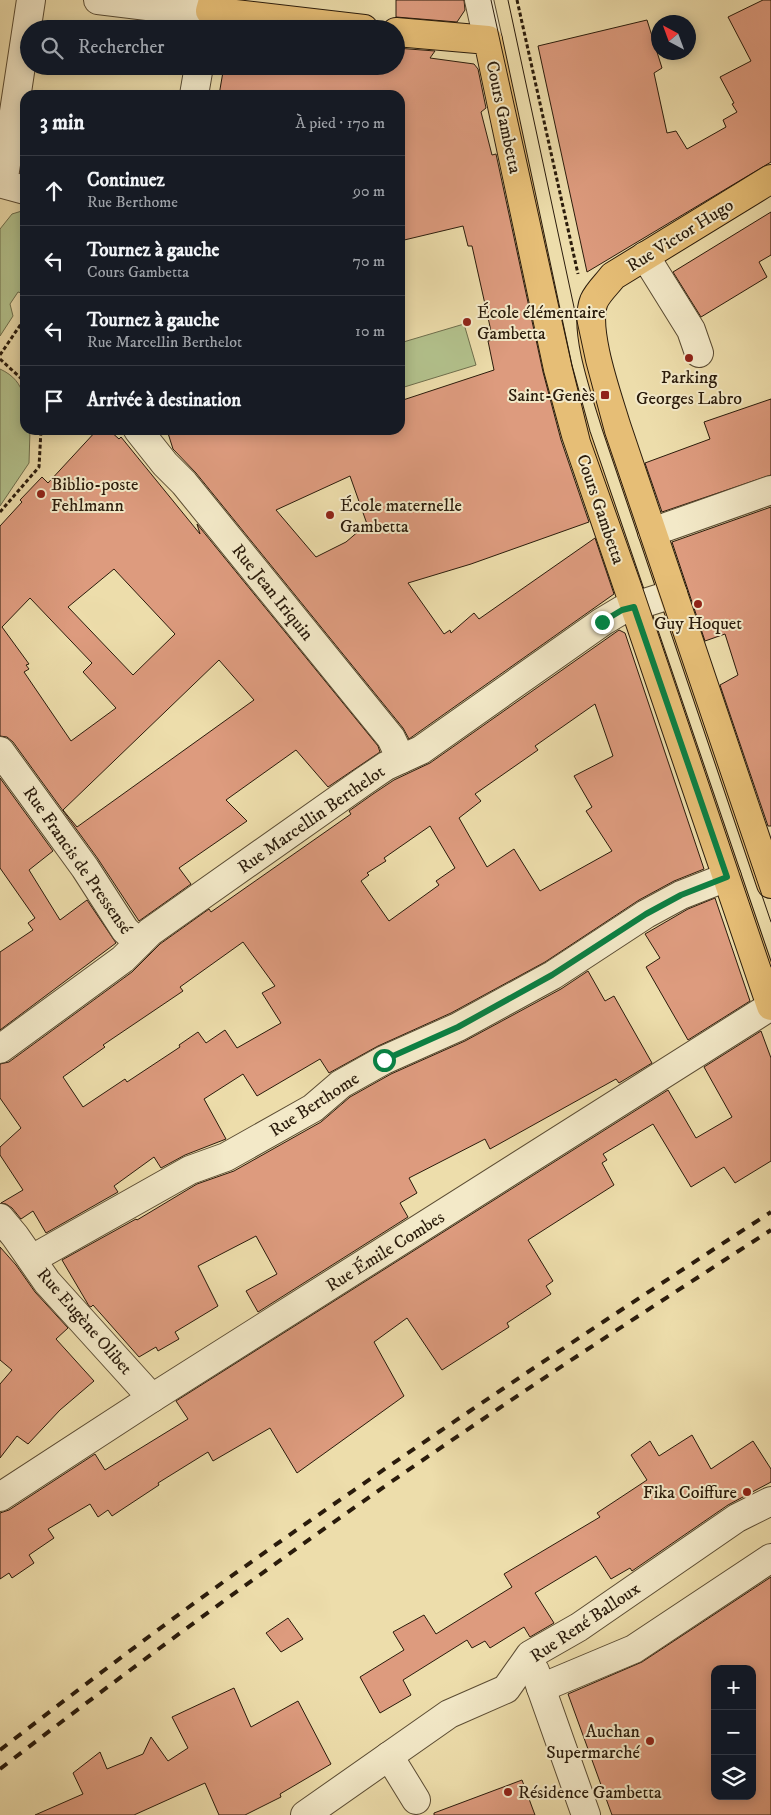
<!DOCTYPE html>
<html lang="fr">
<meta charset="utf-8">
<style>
body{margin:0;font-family:"IM FELL DW Pica",serif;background:#242831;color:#f1f3f6}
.controls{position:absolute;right:15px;bottom:15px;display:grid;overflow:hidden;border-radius:10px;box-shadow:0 2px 12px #0003}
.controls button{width:45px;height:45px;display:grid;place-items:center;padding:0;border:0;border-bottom:1px solid #363941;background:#171b24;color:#f1f3f6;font:25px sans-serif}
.compass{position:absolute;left:651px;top:15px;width:45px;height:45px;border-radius:50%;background:#171b24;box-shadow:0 2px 12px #0003;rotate:319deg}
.stop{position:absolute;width:15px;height:15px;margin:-11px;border:4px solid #0b8043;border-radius:50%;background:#fff}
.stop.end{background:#0b8043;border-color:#fff;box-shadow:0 1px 5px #0008}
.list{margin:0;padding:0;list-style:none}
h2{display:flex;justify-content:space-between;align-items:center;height:65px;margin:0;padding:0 20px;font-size:21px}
h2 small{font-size:16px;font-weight:400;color:#9ea1a6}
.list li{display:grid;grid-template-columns:32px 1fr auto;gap:15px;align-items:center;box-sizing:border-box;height:70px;padding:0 20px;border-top:1px solid #363941}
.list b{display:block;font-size:19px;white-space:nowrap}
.list p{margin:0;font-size:16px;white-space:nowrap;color:#9ea1a6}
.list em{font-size:16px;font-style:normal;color:#9ea1a6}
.icon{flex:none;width:28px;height:28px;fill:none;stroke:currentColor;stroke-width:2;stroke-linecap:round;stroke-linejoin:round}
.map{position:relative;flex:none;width:771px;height:1815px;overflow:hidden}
.search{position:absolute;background:#171b24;box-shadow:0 2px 12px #0003;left:20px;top:20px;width:385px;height:55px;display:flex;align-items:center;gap:12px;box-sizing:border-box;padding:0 18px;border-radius:28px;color:#9ea1a6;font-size:19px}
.panel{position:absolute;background:#171b24;box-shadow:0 2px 12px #0003;left:20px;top:90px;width:385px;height:345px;border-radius:15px}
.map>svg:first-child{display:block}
.green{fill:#b3c28d;stroke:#6e6e4c}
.building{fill:#dd9b7e;stroke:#2a1b0b;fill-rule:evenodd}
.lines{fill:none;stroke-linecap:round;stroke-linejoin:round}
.minor-casing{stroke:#5b4c33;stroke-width:30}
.major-casing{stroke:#2a1b0b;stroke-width:30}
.path{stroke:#2a1b0b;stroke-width:3;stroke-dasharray:4 2.5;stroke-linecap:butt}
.minor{stroke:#f3e9c8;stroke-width:28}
.major{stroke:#e6be76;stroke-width:28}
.tram{stroke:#2a1b0b;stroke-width:1}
.rail{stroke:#2a1b0b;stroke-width:4;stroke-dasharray:9 9;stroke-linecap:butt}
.route{stroke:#0b8043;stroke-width:6}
.poi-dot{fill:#8f2418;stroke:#f3e9c8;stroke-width:2}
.labels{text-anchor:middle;stroke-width:4;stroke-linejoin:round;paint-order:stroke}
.street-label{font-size:18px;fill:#2a1b0b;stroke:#f3e9c8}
.poi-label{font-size:18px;fill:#2a1b0b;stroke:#f3e9c8;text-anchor:start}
</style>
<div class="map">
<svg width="771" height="1815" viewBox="0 0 771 1815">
<rect width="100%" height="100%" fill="#edddab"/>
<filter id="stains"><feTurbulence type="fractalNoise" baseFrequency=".004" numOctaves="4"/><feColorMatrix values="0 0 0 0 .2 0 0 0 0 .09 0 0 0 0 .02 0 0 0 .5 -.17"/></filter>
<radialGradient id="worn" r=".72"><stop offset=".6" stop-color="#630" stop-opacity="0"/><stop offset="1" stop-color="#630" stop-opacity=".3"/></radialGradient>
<!-- green -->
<g class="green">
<polygon points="25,210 25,294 18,292 10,304 13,316 0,336 0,229 12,214"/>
<polygon points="464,324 476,365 401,388 400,343"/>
<path d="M0,369C28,382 25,404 25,430H30L29,463L0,506Z"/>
</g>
<!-- building -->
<g class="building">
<polygon points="396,0 464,0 465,10 457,22 396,17"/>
<polygon points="763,0 771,0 771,162 587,272 538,46 647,20 662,68 654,73 667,133 676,131 687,149 726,127 723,120 737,112 732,104 734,103 720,77 751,61 728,17"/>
<path d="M396,48L435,51L430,58L474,64L478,69L486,108L481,112L492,155L496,154L543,372L561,440L589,522L471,564L408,583L444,634L450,630L451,633L474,613L479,619L595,538L614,594L409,739L403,728L196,473L173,449L167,430H400V401L494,370L488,341L493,340L472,246H468L463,226L400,241V95H219L224,66H396ZM350,476L367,524L346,542L316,557L276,510Z"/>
<polygon points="771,212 771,255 759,262 767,277 701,317 673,272"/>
<polygon points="771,399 771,475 662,512 645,463 710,439 704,422"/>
<path d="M97,430H109L119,439L121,437L200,534L197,524L378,746L380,752L328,787L296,750L226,800L247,821L179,868L191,884L139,921L98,859L13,742L7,737L0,736V526L22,502L20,500L42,477L48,483ZM114,569L175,634L133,675L68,607ZM30,598L92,663L83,672L116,708L71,741L24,672L29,669L26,665L29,664L2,627ZM219,660L254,700L77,827L63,810Z"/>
<polygon points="771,507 771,826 768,826 720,685 738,675 725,634 705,641 672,542"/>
<path d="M619,630L625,633L704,869L674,881L639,900L545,962L451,1013L378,1046L329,1073L320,1059L257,1096L243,1074L204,1099L226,1139L185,1155L161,1168L154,1157L114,1186L118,1192L46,1233L33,1211L21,1219L12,1208L6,1204L1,1203L23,1190L0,1155V1147L21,1128L0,1098V1064L9,1062L132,972L160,944L209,909L211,912L351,814L349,811L373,794L394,780L430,763ZM595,704L613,756L574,776L592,807L586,811L612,851L540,891L514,849L487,867L459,818L481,801L475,794L538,750L535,746ZM430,826L455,868L436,881L439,885L389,921L361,881L369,875L367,873L386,861L384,858ZM243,942L275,986L262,993L281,1023L237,1048L225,1030L206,1043L198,1032L179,1045L180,1047L127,1082L125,1079L83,1107L63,1077L105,1047L103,1045L183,991L180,987Z"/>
<polygon points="0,778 53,851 29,870 60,920 87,900 116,943 0,1030 0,952 33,930 28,923 35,918 0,868"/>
<polygon points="715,898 750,1001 688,1040 646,967 660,958 645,934 688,909"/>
<polygon points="588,971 605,1001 614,996 652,1063 619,1083 616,1079 490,1149 485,1139 409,1178 417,1193 400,1203 408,1217 258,1312 246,1291 277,1274 256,1236 198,1266 218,1306 175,1332 179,1339 158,1351 156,1347 139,1357 93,1305 91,1307 89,1306 62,1260 136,1219 137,1220 197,1184 234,1171 321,1122 350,1097 391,1074 465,1041 561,989"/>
<polygon points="761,1031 771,1058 771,1161 735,1183 724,1167 691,1187 653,1124 603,1154 607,1160 602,1163 614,1185 528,1240 553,1281 546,1286 551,1294 507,1323 509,1327 442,1370 407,1318 374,1342 404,1396 297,1473 270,1428 213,1461 208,1452 158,1483 159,1485 112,1516 108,1510 98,1517 90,1504 48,1529 54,1538 29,1555 34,1563 12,1578 9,1573 0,1579 0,1513 9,1510 95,1454 105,1470 188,1419 176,1401 668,1090 696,1138 732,1117 704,1067"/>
<polygon points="0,1247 16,1265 35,1292 68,1328 56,1339 94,1381 60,1410 28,1444 17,1436 0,1458 0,1384 12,1370 0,1360"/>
<polygon points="692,1435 711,1469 753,1441 771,1469 771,1482 728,1505 632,1571 630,1568 611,1579 596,1556 535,1593 554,1623 530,1637 524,1627 490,1648 485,1641 472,1648 467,1640 403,1680 411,1695 380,1713 360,1677 404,1650 393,1632 424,1615 436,1634 512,1587 504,1574 600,1517 597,1513 647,1480 631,1455 650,1441 659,1456"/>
<path d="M771,1577V1815H612L568,1694L642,1662ZM715,1669H752V1796H715Z"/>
<polygon points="288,1618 303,1639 281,1652 266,1633"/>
<polygon points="234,1688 251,1727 298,1701 331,1764 280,1794 281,1797 245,1815 219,1815 205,1783 134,1815 35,1815 83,1794 73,1773 100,1752 107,1769 143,1754 151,1737 168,1761 188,1748 172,1717"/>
<polygon points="522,1780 535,1815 434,1815 434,1813"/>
</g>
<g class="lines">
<!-- minor casing -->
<g class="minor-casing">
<g id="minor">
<polyline points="98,0 180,10 210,11 205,29"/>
<polyline points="479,0 488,40"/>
<polyline points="194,95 199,66"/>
<polyline points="25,190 3,184 31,0"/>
<polyline points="645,256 691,330 699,353"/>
<polyline points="138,430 165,464 184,483 391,738 401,759"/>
<polyline points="652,532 771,490"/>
<polyline points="0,751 85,868 125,930 139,943"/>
<polyline points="0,1049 123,959 150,932 364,781 386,766 421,750 602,622 622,610 673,594"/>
<polyline points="0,1218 15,1236 47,1282 152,1398"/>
<polyline points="32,1259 190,1170 226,1157 313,1108 341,1084 384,1060 458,1027 553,975 646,914 681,895 727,877"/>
<polyline points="0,1497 152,1398 771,1006"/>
<polyline points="535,1671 586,1815"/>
<polyline points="541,1688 634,1649 771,1558"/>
<polyline points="389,1756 416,1800"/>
<polyline points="305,1815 449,1714 506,1689 530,1655 579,1627 737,1518 771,1501"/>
</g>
</g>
<!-- major casing -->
<g class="major-casing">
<g id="major">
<polyline points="213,0 210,11 364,29"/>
<polyline points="396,32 488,40 558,369 576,435 771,1006"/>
<path d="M771,179L613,276C607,284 598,292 594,301C583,329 607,395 616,425L771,884"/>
</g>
</g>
<!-- path -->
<g class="path">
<polyline points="517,0 578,274"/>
<polyline points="0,355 25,318"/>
<polyline points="0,359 25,382"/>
<polyline points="0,512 39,467 41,430"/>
</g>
<!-- minor -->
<use href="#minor" class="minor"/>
<!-- major -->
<use href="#major" class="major"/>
<!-- tram -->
<g class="tram">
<polyline points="491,0 572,366 590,439 641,583 771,967"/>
<polyline points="508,0 586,363 605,434 771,922"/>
</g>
<!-- rail -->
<g class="rail">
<path d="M0,1750C92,1679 185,1608 281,1541C442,1428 606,1319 771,1212"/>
<path d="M0,1769C162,1644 328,1523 498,1409C588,1348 680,1289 771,1230"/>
</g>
</g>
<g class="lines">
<!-- route -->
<polyline class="route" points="384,1060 458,1027 552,975 646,914 681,895 727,877 634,607 622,610 602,622"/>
</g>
<!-- markers -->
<g class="poi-dot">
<circle cx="467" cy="322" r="5"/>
<circle cx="689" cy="358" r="5"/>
<rect x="600" y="390" width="10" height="10" rx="2.5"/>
<circle cx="41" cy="494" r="5"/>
<circle cx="330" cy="515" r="5"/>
<circle cx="698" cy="604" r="5"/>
<circle cx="747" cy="1492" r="5"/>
<circle cx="650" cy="1741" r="5"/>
<circle cx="508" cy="1792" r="5"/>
</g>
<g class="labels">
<!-- street labels -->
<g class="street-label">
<text transform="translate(504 117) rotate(78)" y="6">Cours Gambetta</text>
<text transform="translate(680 235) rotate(-32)" y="6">Rue Victor Hugo</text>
<text transform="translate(601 509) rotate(71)" y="6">Cours Gambetta</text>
<text transform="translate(273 592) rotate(51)" y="6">Rue Jean Iriquin</text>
<text transform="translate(311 819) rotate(-35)" y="6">Rue Marcellin Berthelot</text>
<text transform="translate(78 860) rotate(55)" y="6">Rue Francis de Pressensé</text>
<text transform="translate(314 1104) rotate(-33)" y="6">Rue Berthome</text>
<text transform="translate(385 1251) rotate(-32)" y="6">Rue Émile Combes</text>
<text transform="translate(85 1321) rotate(49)" y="6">Rue Eugène Olibet</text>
<text transform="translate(585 1622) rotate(-34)" y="6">Rue René Balloux</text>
</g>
<!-- poi labels -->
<g class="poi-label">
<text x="477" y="318">École élémentaire<tspan x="477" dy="21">Gambetta</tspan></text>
<text x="689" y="383" text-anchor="middle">Parking<tspan x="689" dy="21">Georges Labro</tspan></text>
<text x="595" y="401" text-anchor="end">Saint-Genès</text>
<text x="51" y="490">Biblio-poste<tspan x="51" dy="21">Fehlmann</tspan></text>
<text x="340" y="511">École maternelle<tspan x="340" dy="21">Gambetta</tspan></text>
<text x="698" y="629" text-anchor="middle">Guy Hoquet</text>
<text x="737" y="1498" text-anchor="end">Fika Coiffure</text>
<text x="640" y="1737" text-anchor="end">Auchan<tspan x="640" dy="21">Supermarché</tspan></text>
<text x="518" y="1798">Résidence Gambetta</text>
</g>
</g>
<rect width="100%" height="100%" filter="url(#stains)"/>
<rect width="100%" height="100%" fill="url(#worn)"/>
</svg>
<div class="controls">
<button>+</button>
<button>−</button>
<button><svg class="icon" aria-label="layers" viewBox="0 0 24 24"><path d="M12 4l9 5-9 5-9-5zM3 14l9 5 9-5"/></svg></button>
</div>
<svg class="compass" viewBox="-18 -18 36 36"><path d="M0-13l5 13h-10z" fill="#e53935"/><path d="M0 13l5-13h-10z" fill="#9ea1a6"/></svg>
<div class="stop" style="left:384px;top:1060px"></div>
<div class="stop end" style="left:602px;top:622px"></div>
<div class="search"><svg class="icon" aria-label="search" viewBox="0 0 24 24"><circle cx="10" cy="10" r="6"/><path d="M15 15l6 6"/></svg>Rechercher</div>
<section class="panel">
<h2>3 min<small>À pied · 170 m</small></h2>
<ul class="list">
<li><svg class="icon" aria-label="ahead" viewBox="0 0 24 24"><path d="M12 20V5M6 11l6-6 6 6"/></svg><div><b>Continuez</b><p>Rue Berthome</p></div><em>90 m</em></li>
<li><svg class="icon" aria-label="left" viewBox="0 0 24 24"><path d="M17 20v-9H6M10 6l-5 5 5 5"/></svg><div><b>Tournez à gauche</b><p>Cours Gambetta</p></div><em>70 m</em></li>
<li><svg class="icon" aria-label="left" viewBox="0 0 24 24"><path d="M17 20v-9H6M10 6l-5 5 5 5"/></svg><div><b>Tournez à gauche</b><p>Rue Marcellin Berthelot</p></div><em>10 m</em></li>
<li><svg class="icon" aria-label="arrive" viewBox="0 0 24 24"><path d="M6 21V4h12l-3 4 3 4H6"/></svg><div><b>Arrivée à destination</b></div></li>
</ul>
</section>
</div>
